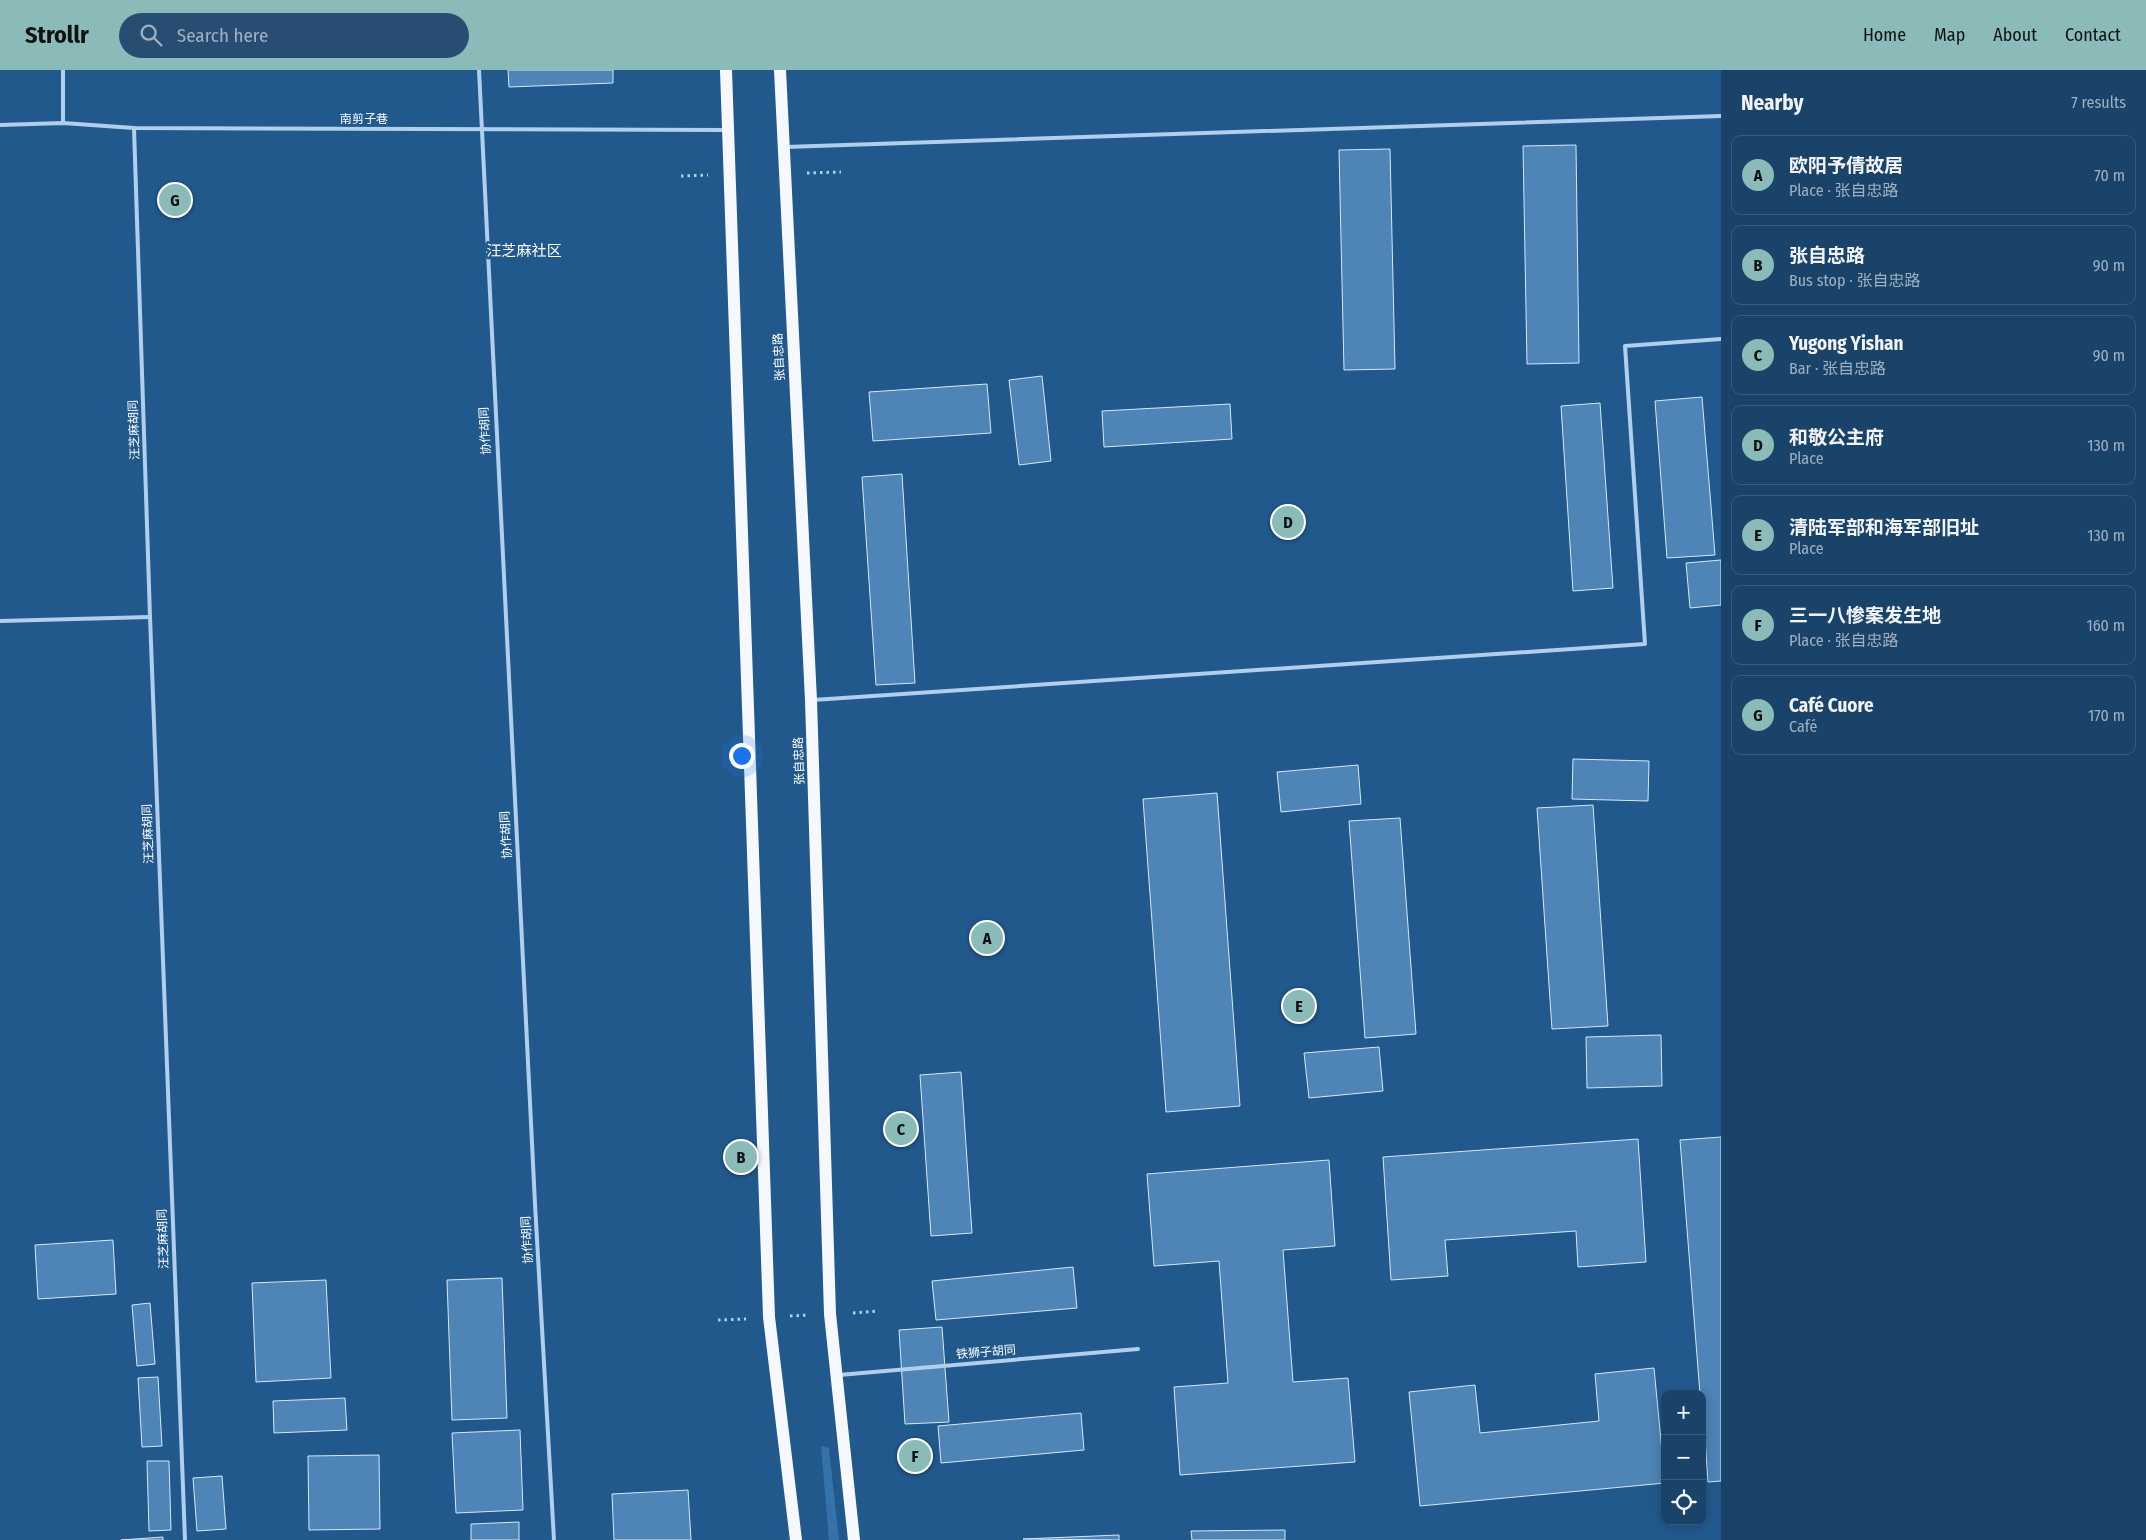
<!DOCTYPE html>
<meta charset="utf-8">
<style>
body{margin:0;font-family:"Fira Sans Condensed","Noto Sans SC",sans-serif;background:#274e72;color:#f1f3f6}
.controls{position:absolute;right:15px;bottom:15px;display:grid;overflow:hidden;border-radius:10px;box-shadow:0 2px 12px #0003}
.controls button{width:45px;height:45px;display:grid;place-items:center;padding:0;border:0;border-bottom:1px solid #385c7e;background:#1a436a;color:#f1f3f6;font:25px sans-serif}
.you{position:absolute;left:741px;top:685px;width:18px;height:18px;margin:-12px;border:4px solid #fff;border-radius:50%;background:#1a73e8;box-shadow:0 0 0 8px #1a73e833}
.badge{display:grid;place-items:center;width:32px;height:32px;border-radius:50%;background:#8bbbb9;color:#111;font-size:16px;font-weight:700}
.pin{position:absolute;translate:-50% -50%;border:2px solid #fff;box-shadow:0 1px 5px #0006}
.list{margin:0;padding:0;list-style:none}
h2{display:flex;justify-content:space-between;align-items:center;height:65px;margin:0;padding:0 20px;font-size:21px}
h2 small{font-size:16px;font-weight:400;color:#9fb0c1}
.list li{display:grid;grid-template-columns:32px 1fr auto;gap:15px;align-items:center;box-sizing:border-box;height:80px;margin:0 10px 10px;padding:0 10px;border:1px solid #385c7e;border-radius:10px}
.list b{display:block;font-size:19px;white-space:nowrap}
.list p{margin:0;font-size:16px;white-space:nowrap;color:#9fb0c1}
.list em{font-size:16px;font-style:normal;color:#9fb0c1}
.icon{flex:none;width:28px;height:28px;fill:none;stroke:currentColor;stroke-width:2;stroke-linecap:round;stroke-linejoin:round}
.map{position:relative;flex:none;width:1721px;height:1470px;overflow:hidden}
header{display:flex;align-items:center;gap:30px;box-sizing:border-box;height:70px;padding:0 25px;background:#8bbbb9;color:#111}
header strong{font-size:24px}
nav{display:flex;gap:28px;margin-inline-start:auto;font-size:18px}
.search{width:350px;height:45px;background:#274e72;display:flex;align-items:center;gap:12px;box-sizing:border-box;padding:0 18px;border-radius:28px;color:#9fb0c1;font-size:19px}
main{display:flex}
aside{flex:1;background:#1a436a}
.map>svg:first-child{display:block}
.green{fill:#3572aa}
.building{fill:#4e84b6;stroke:#d5e8f9}
.lines{fill:none;stroke-linecap:round;stroke-linejoin:round}
.path{stroke:#b0cfec;stroke-width:3;stroke-dasharray:2.5 4;stroke-linecap:butt}
.service{stroke:#b0cfec;stroke-width:4}
.primary{stroke:#f5f9fe;stroke-width:12}
.labels{text-anchor:middle;stroke-width:5;stroke-linejoin:round;paint-order:stroke}
.street-label{font-size:12px;fill:#fff;stroke:#22598d}
.quarter-label{font-size:15px;fill:#fff;stroke:#22598d}
</style>
<header>
<strong>Strollr</strong>
<div class="search"><svg class="icon" aria-label="search" viewBox="0 0 24 24"><circle cx="10" cy="10" r="6"/><path d="M15 15l6 6"/></svg>Search here</div>
<nav><a>Home</a><a>Map</a><a>About</a><a>Contact</a></nav>
</header>
<main>
<div class="map">
<svg width="1721" height="1470" viewBox="0 0 1721 1470">
<rect width="100%" height="100%" fill="#22598d"/>
<!-- green -->
<polygon class="green" points="821,1376 829,1378 839,1470 829,1470"/>
<!-- building -->
<g class="building">
<polygon points="508,0 613,0 613,13 509,17"/>
<polygon points="1576,75 1579,293 1527,294 1523,76"/>
<polygon points="1390,79 1395,299 1344,300 1339,80"/>
<polygon points="1042,306 1051,391 1019,395 1009,310"/>
<polygon points="987,314 991,363 873,371 869,322"/>
<polygon points="1702,327 1715,485 1667,488 1655,331"/>
<polygon points="1600,333 1613,518 1573,521 1561,336"/>
<polygon points="1230,334 1232,369 1104,377 1102,341"/>
<polygon points="902,404 915,613 876,615 862,407"/>
<polygon points="1721,490 1721,535 1690,538 1686,493"/>
<polygon points="1573,689 1649,691 1648,731 1572,729"/>
<polygon points="1358,695 1361,734 1281,742 1277,702"/>
<polygon points="1217,723 1240,1036 1166,1042 1143,729"/>
<polygon points="1593,735 1608,956 1552,959 1537,738"/>
<polygon points="1400,748 1416,964 1365,968 1349,751"/>
<polygon points="1661,965 1662,1016 1587,1018 1586,967"/>
<polygon points="1379,977 1383,1021 1309,1028 1304,983"/>
<polygon points="961,1002 972,1163 931,1166 920,1005"/>
<polygon points="1721,1067 1721,1411 1708,1412 1702,1324 1700,1324 1680,1070"/>
<polygon points="1638,1069 1646,1192 1578,1197 1576,1161 1445,1170 1448,1206 1391,1210 1383,1087"/>
<polygon points="1329,1090 1335,1176 1283,1180 1293,1312 1348,1308 1355,1392 1180,1405 1174,1317 1228,1313 1219,1191 1154,1196 1147,1104"/>
<polygon points="113,1170 116,1224 38,1229 35,1175"/>
<polygon points="1073,1197 1077,1238 936,1250 932,1211"/>
<polygon points="502,1208 507,1348 452,1350 447,1210"/>
<polygon points="326,1210 331,1308 256,1312 252,1213"/>
<polygon points="150,1233 155,1294 137,1296 132,1235"/>
<polygon points="942,1257 949,1352 905,1354 899,1260"/>
<polygon points="1654,1298 1665,1413 1420,1436 1409,1322 1475,1315 1480,1363 1599,1351 1595,1304"/>
<polygon points="158,1307 162,1376 142,1377 138,1308"/>
<polygon points="345,1328 347,1360 274,1363 273,1331"/>
<polygon points="1081,1343 1084,1380 941,1393 938,1356"/>
<polygon points="520,1360 523,1440 456,1443 452,1363"/>
<polygon points="379,1385 380,1459 309,1460 308,1386"/>
<polygon points="147,1391 169,1391 171,1460 149,1461"/>
<polygon points="222,1406 226,1459 197,1461 193,1408"/>
<polygon points="688,1420 691,1470 614,1470 612,1424"/>
<polygon points="519,1452 519,1470 471,1470 471,1454"/>
<polygon points="1285,1460 1285,1470 1192,1470 1191,1461"/>
<polygon points="1119,1465 1119,1470 1023,1469"/>
<polygon points="163,1467 163,1470 121,1470"/>
</g>
<g class="lines">
<!-- path -->
<g class="path">
<polyline points="807,103 841,102"/>
<polyline points="681,106 708,105"/>
<polyline points="853,1243 879,1241"/>
<polyline points="790,1246 809,1245"/>
<polyline points="718,1250 746,1249"/>
</g>
<!-- service -->
<g class="service">
<polyline points="479,0 535,1134 554,1470"/>
<polyline points="63,53 63,0"/>
<polyline points="0,55 63,53 134,58 727,60"/>
<polyline points="134,58 150,547 185,1470"/>
<polyline points="785,77 1721,46"/>
<polyline points="0,551 150,547"/>
<polyline points="813,630 1645,574 1625,276 1721,269"/>
<polyline points="839,1305 1138,1279"/>
</g>
<!-- primary -->
<g class="primary">
<polyline points="726,0 769,1247 796,1470"/>
<polyline points="780,0 811,630 830,1244 854,1470"/>
</g>
</g>
<g class="labels">
<!-- street labels -->
<g class="street-label">
<text x="364" y="53">南剪子巷</text>
<text transform="translate(779 287) rotate(-93)" y="4">张自忠路</text>
<text transform="translate(134 360) rotate(-92)" y="4">汪芝麻胡同</text>
<text transform="translate(485 361) rotate(-93)" y="4">协作胡同</text>
<text transform="translate(799 691) rotate(-92)" y="4">张自忠路</text>
<text transform="translate(148 764) rotate(-92)" y="4">汪芝麻胡同</text>
<text transform="translate(506 765) rotate(-93)" y="4">协作胡同</text>
<text transform="translate(163 1169) rotate(-92)" y="4">汪芝麻胡同</text>
<text transform="translate(527 1170) rotate(-93)" y="4">协作胡同</text>
<text transform="translate(986 1282) rotate(-5)" y="4">铁狮子胡同</text>
</g>
<!-- quarter labels -->
<g class="quarter-label">
<text x="524" y="186">汪芝麻社区</text>
</g>
</g>
</svg>
<div class="controls">
<button>+</button>
<button>−</button>
<button><svg class="icon" aria-label="locate" viewBox="0 0 24 24"><circle cx="12" cy="12" r="6"/><path d="M12 2v4M12 18v4M2 12h4M18 12h4"/></svg></button>
</div>
<div class="you"></div>
<div class="pin badge" style="left:987px;top:868px">A</div>
<div class="pin badge" style="left:741px;top:1087px">B</div>
<div class="pin badge" style="left:901px;top:1059px">C</div>
<div class="pin badge" style="left:1288px;top:452px">D</div>
<div class="pin badge" style="left:1299px;top:936px">E</div>
<div class="pin badge" style="left:915px;top:1386px">F</div>
<div class="pin badge" style="left:175px;top:130px">G</div>
</div>
<aside>
<h2>Nearby<small>7 results</small></h2>
<ul class="list">
<li><span class="badge">A</span><div><b>欧阳予倩故居</b><p>Place · 张自忠路</p></div><em>70 m</em></li>
<li><span class="badge">B</span><div><b>张自忠路</b><p>Bus stop · 张自忠路</p></div><em>90 m</em></li>
<li><span class="badge">C</span><div><b>Yugong Yishan</b><p>Bar · 张自忠路</p></div><em>90 m</em></li>
<li><span class="badge">D</span><div><b>和敬公主府</b><p>Place</p></div><em>130 m</em></li>
<li><span class="badge">E</span><div><b>清陆军部和海军部旧址</b><p>Place</p></div><em>130 m</em></li>
<li><span class="badge">F</span><div><b>三一八惨案发生地</b><p>Place · 张自忠路</p></div><em>160 m</em></li>
<li><span class="badge">G</span><div><b>Café Cuore</b><p>Café</p></div><em>170 m</em></li>
</ul>
</aside>
</main>
